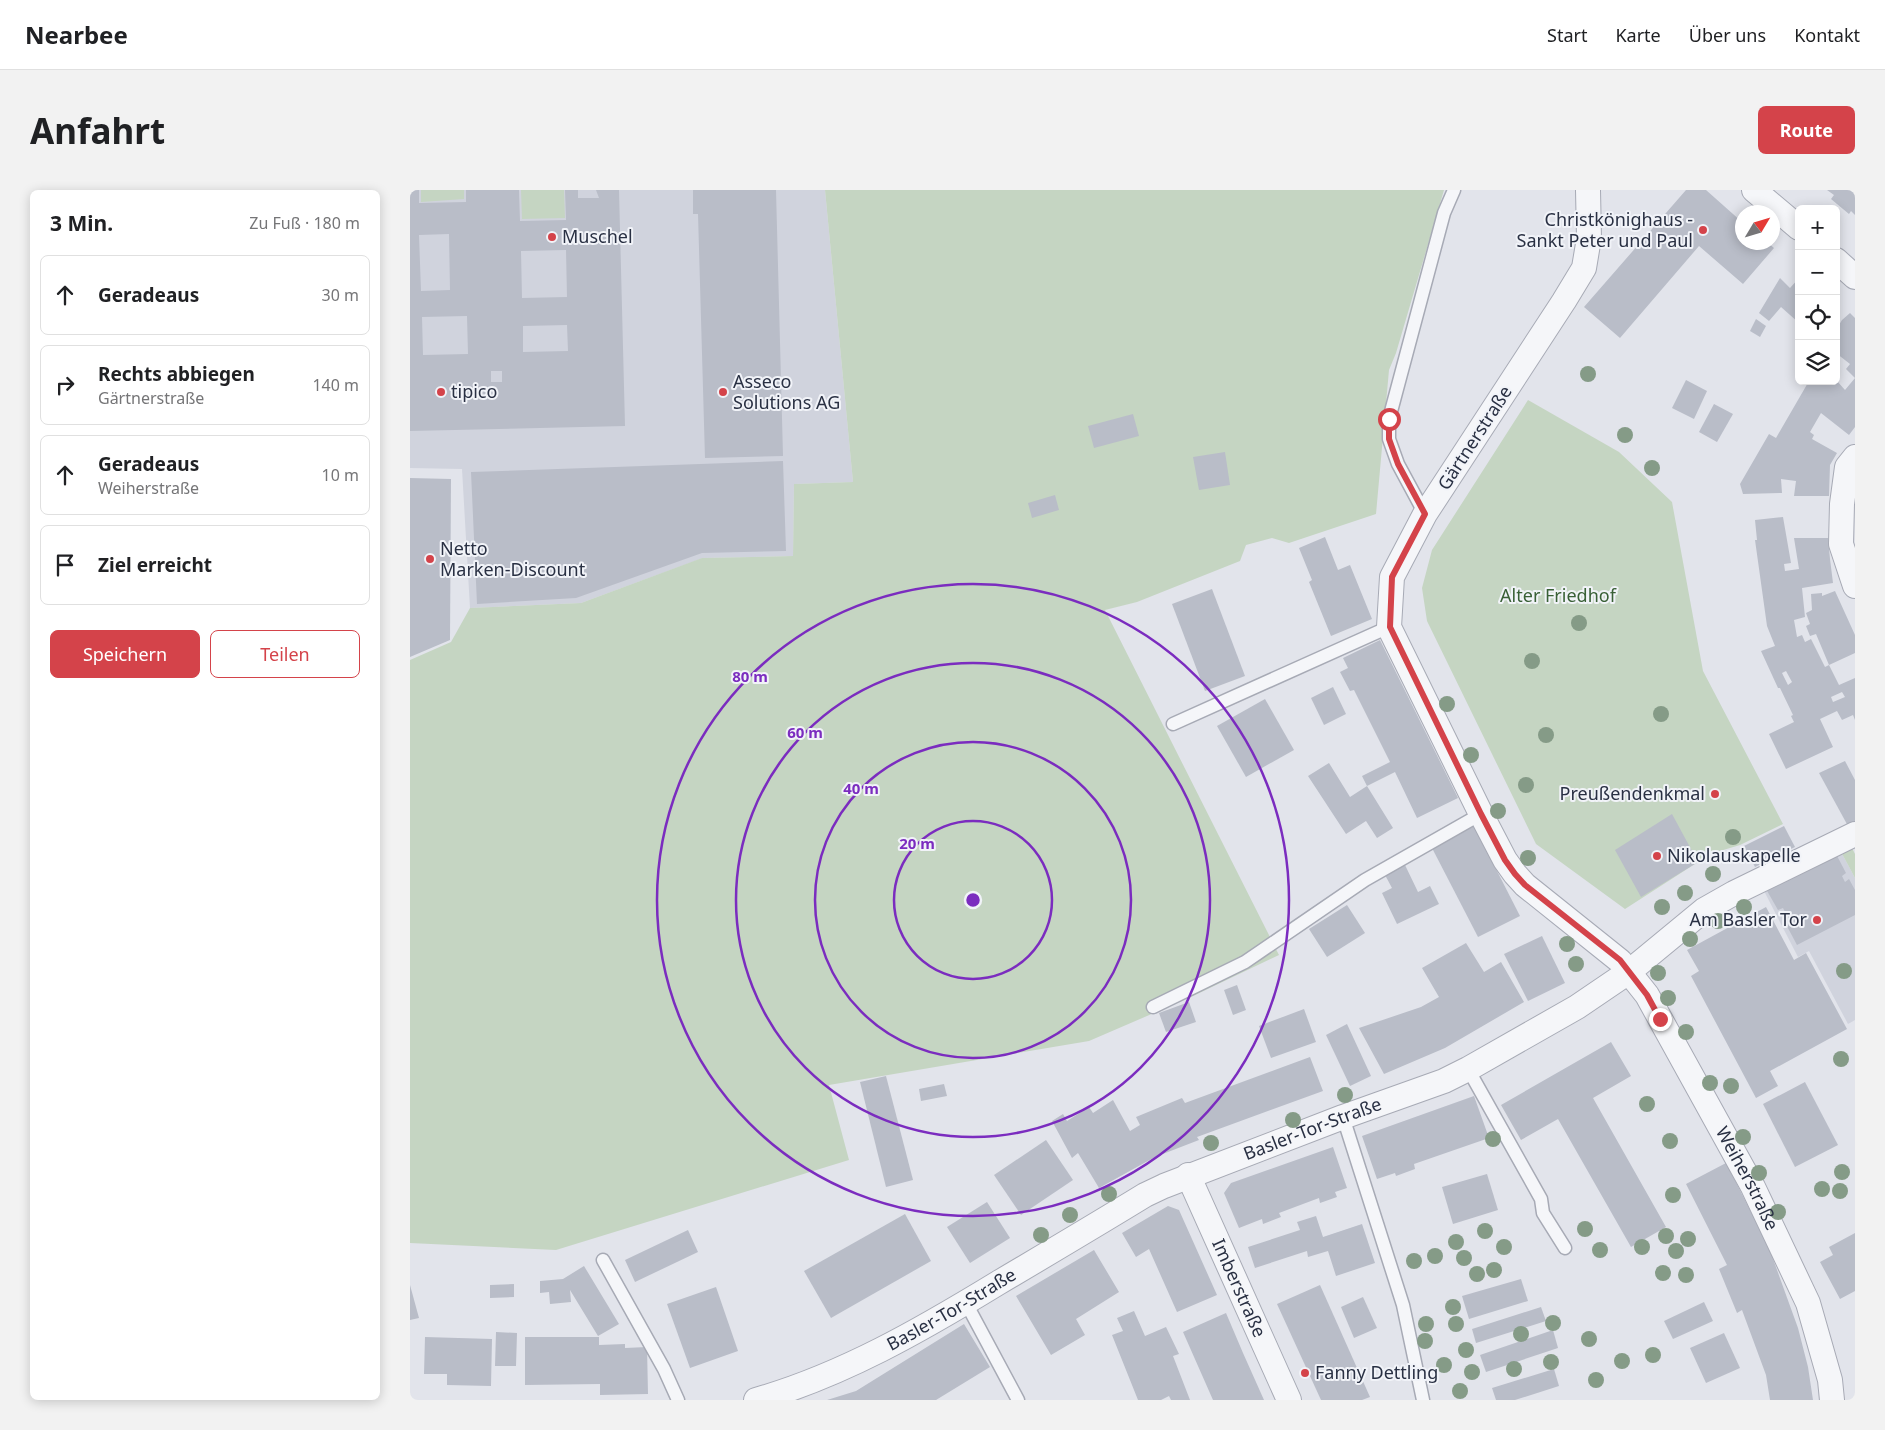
<!DOCTYPE html>
<html lang="de">
<meta charset="utf-8">
<style>
body{margin:0;font-family:"Noto Sans",sans-serif;background:#f2f2f2;color:#202124}
.controls{position:absolute;right:15px;top:15px;display:grid;overflow:hidden;border-radius:8px;box-shadow:0 2px 12px #0003}
.controls button{width:45px;height:45px;display:grid;place-items:center;padding:0;border:0;border-bottom:1px solid #e0e0e0;background:#fff;color:#202124;font:25px sans-serif}
.compass{position:absolute;left:1325px;top:15px;width:45px;height:45px;border-radius:50%;background:#fff;box-shadow:0 2px 12px #0003;rotate:52deg}
.stop{position:absolute;width:15px;height:15px;margin:-11px;border:4px solid #d4434a;border-radius:50%;background:#fff}
.stop.end{background:#d4434a;border-color:#fff;box-shadow:0 1px 5px #0008}
.list{margin:0;padding:0;list-style:none}
h2{display:flex;justify-content:space-between;align-items:center;height:65px;margin:0;padding:0 20px;font-size:21px}
h2 small{font-size:16px;font-weight:400;color:#757577}
.list li{display:grid;grid-template-columns:32px 1fr auto;gap:15px;align-items:center;box-sizing:border-box;height:80px;margin:0 10px 10px;padding:0 10px;border:1px solid #e0e0e0;border-radius:8px}
.list b{display:block;font-size:19px;white-space:nowrap}
.list p{margin:0;font-size:16px;white-space:nowrap;color:#757577}
.list em{font-size:16px;font-style:normal;color:#757577}
.actions{display:flex;gap:10px;padding:15px 20px}
.actions a{flex:1;padding:11px 0;border:1px solid #d4434a;border-radius:8px;text-align:center;font-size:18px;color:#d4434a}
.actions .main{background:#d4434a;color:#fff}
.icon{flex:none;width:28px;height:28px;fill:none;stroke:currentColor;stroke-width:2;stroke-linecap:round;stroke-linejoin:round}
.map{position:relative;flex:none;width:1445px;height:1210px;overflow:hidden;border-radius:8px}
header{display:flex;align-items:center;gap:30px;box-sizing:border-box;height:70px;padding:0 25px;background:#fff;border-bottom:1px solid #e0e0e0}
header strong{font-size:24px}
nav{display:flex;gap:28px;margin-inline-start:auto;font-size:18px}
.intro{display:flex;align-items:center;justify-content:space-between;box-sizing:border-box;height:120px;padding:0 30px}
h1{margin:0;font-size:35px}
.button{padding:12px 22px;border-radius:8px;background:#d4434a;color:#fff;font-size:18px;font-weight:700}
main{display:flex;gap:30px;padding:0 30px}
aside{flex:1;background:#fff;border-radius:8px;box-shadow:0 2px 12px #0003}
.map>svg:first-child{display:block}
.built{fill:#d0d3dd}
.green{fill:#c5d5c2}
.building{fill:#b9bdc8;fill-rule:evenodd}
.lines{fill:none;stroke-linecap:round;stroke-linejoin:round}
.lane-casing{stroke:#a7aab5;stroke-width:15}
.street-casing{stroke:#a7aab5;stroke-width:26}
.lane{stroke:#f5f6f9;stroke-width:12}
.street{stroke:#f5f6f9;stroke-width:24}
.tree{fill:#859b87}
.route{stroke:#d4434a;stroke-width:6}
.ring{fill:none;stroke:#7b2cbf;stroke-width:2.5}
.poi-dot{fill:#d4434a;stroke:#f1f3f8;stroke-width:2}
.labels{text-anchor:middle;stroke-width:4;stroke-linejoin:round;paint-order:stroke}
.poi-label{font-size:18px;fill:#293043;stroke:#f1f3f8;text-anchor:start}
.street-label{font-size:18px;fill:#293043;stroke:#f1f3f8}
.park-label{font-size:18px;fill:#396036;stroke:#f1f3f8}
.centre{fill:#7b2cbf;stroke:#f1f3f8;stroke-width:2.5}
.ring-label{font-size:15px;text-anchor:middle;font-weight:bold;fill:#7b2cbf;stroke:#f1f3f8;stroke-width:4;stroke-linejoin:round;paint-order:stroke}
</style>
<header>
<strong>Nearbee</strong>
<nav><a>Start</a><a>Karte</a><a>Über uns</a><a>Kontakt</a></nav>
</header>
<div class="intro"><h1>Anfahrt</h1><a class="button">Route</a></div>
<main>
<aside>
<h2>3 Min.<small>Zu Fuß · 180 m</small></h2>
<ul class="list">
<li><svg class="icon" aria-label="ahead" viewBox="0 0 24 24"><path d="M12 20V5M6 11l6-6 6 6"/></svg><div><b>Geradeaus</b></div><em>30 m</em></li>
<li><svg class="icon" aria-label="right" viewBox="0 0 24 24"><path d="M7 20v-9h11M14 6l5 5-5 5"/></svg><div><b>Rechts abbiegen</b><p>Gärtnerstraße</p></div><em>140 m</em></li>
<li><svg class="icon" aria-label="ahead" viewBox="0 0 24 24"><path d="M12 20V5M6 11l6-6 6 6"/></svg><div><b>Geradeaus</b><p>Weiherstraße</p></div><em>10 m</em></li>
<li><svg class="icon" aria-label="arrive" viewBox="0 0 24 24"><path d="M6 21V4h12l-3 4 3 4H6"/></svg><div><b>Ziel erreicht</b></div></li>
</ul>
<div class="actions"><a class="main">Speichern</a><a>Teilen</a></div>
</aside>
<div class="map">
<svg width="1445" height="1210" viewBox="0 0 1445 1210">
<rect width="100%" height="100%" fill="#e2e4eb"/>
<!-- built -->
<g class="built">
<polygon points="0,0 415,0 443,292 384,294 383,366 293,368 171,413 60,418 52,279 0,278"/>
<polygon points="1430,660 1445,688 1445,830 1438,834 1399,761 1388,767 1353,699"/>
</g>
<!-- green -->
<g class="green">
<polygon points="11,0 54,0 54,9 11,12"/>
<polygon points="111,0 154,0 155,28 112,29"/>
<polygon points="415,0 1034,0 986,163 979,180 966,324 879,353 862,348 836,355 830,371 727,412 695,420 869,765 781,807 679,851 419,895 439,970 146,1060 0,1053 0,470 41,452 60,418 171,413 292,368 383,366 384,294 443,292"/>
<polygon points="1118,210 1209,262 1262,312 1293,481 1373,634 1330,655 1310,661 1288,672 1215,719 1126,654 1017,431 1012,398 1022,360"/>
<polygon points="1440,654 1445,664 1445,688 1430,660"/>
</g>
<!-- building -->
<g class="building">
<path d="M0,0H9V13L56,12V0H109L110,31L156,30L155,0H168V8H189L186,0H209L215,236L0,241ZM39,44L40,100L11,101L9,45ZM156,60L157,107L112,108L111,61ZM57,126L58,164L13,165L12,127ZM157,135L158,161L113,162V136ZM81,181H92V192H81Z"/>
<polygon points="283,0 366,0 373,266 295,268 288,24 283,24"/>
<polygon points="1276,0 1296,0 1332,32 1332,52 1357,52 1364,58 1333,94 1289,56 1210,148 1174,117"/>
<polygon points="1417,0 1445,0 1445,25 1441,21 1439,24 1421,9 1424,5"/>
<polygon points="1370,88 1380,98 1389,88 1389,133 1371,117 1359,131 1349,123"/>
<polygon points="1440,123 1445,128 1445,237 1439,245 1411,223 1400,242 1404,245 1402,249 1427,263 1420,275 1419,306 1384,306 1386,291 1371,289 1372,303 1333,304 1330,294 1359,244 1366,248 1399,191 1427,191 1435,200 1445,188 1436,179 1440,174 1426,163 1426,140 1432,130"/>
<polygon points="1346,129 1356,136 1350,147 1340,141"/>
<polygon points="1276,190 1297,201 1284,229 1262,218"/>
<polygon points="1304,214 1323,224 1307,252 1289,242"/>
<polygon points="723,224 729,246 684,258 678,236"/>
<polygon points="815,262 820,295 789,300 783,267"/>
<polygon points="373,271 376,361 292,363 166,408 67,414 61,282"/>
<polygon points="0,288 41,289 40,450 0,467"/>
<polygon points="645,305 649,320 622,328 618,313"/>
<path d="M1373,327L1381,373L1374,374L1375,381L1389,379L1384,348H1418L1420,369L1423,393L1392,398L1395,427L1384,430L1387,447L1392,445L1395,452L1401,449L1415,477L1419,475L1406,444L1400,446L1396,436L1400,434L1396,423L1402,420L1401,404L1412,403V406L1425,401L1445,445V463L1419,475L1429,495L1445,488V530L1443,525L1432,530L1427,521L1410,529L1423,557L1376,579L1359,544L1384,532L1381,526L1383,525L1370,498H1368L1351,461L1365,456L1357,436L1345,350H1347L1345,330ZM1376,481L1382,492L1378,495L1372,483ZM1432,502L1435,507L1423,512L1421,507Z"/>
<polygon points="915,347 928,380 940,375 962,429 921,446 899,392 902,390 889,358"/>
<polygon points="802,399 835,486 795,501 762,414"/>
<polygon points="970,450 1048,608 1007,628 985,582 957,596 952,586 980,572 944,500 940,501 930,482 938,478 933,468"/>
<polygon points="923,497 936,524 914,535 901,508"/>
<polygon points="855,509 884,560 836,587 807,536"/>
<polygon points="1435,571 1445,590 1445,632 1438,636 1409,583"/>
<polygon points="919,573 940,607 957,596 983,638 967,648 956,631 936,644 898,586"/>
<polygon points="1262,624 1288,672 1231,707 1205,660"/>
<polygon points="1064,636 1110,726 1068,747 1022,658"/>
<polygon points="1374,636 1385,657 1345,677 1334,656"/>
<polygon points="1425,662 1436,683 1432,686 1435,692 1439,689 1445,700 1445,725 1387,755 1371,725 1375,722 1373,718 1368,720 1356,699"/>
<polygon points="995,675 1008,702 1020,696 1029,714 987,734 972,703 982,698 975,685"/>
<polygon points="937,715 955,743 917,767 899,739"/>
<polygon points="1356,717 1384,770 1396,763 1437,839 1360,881 1368,896 1346,908 1281,786 1289,781 1277,760"/>
<polygon points="1132,746 1155,793 1118,811 1094,764"/>
<polygon points="1056,753 1074,782 1091,772 1114,812 1035,858 974,884 949,838 1011,817 1029,807 1012,778"/>
<polygon points="827,795 836,820 823,825 814,800"/>
<polygon points="779,812 786,832 756,842 749,823"/>
<polygon points="894,819 906,852 861,868 849,836"/>
<polygon points="937,834 961,886 940,896 916,845"/>
<polygon points="1201,852 1221,886 1183,908 1256,1037 1221,1057 1148,929 1111,950 1091,915"/>
<polygon points="900,867 913,901 787,947 789,950 745,967 689,998 668,963 662,968 642,931 653,924 657,931 679,917 683,923 703,910 720,941 730,935 726,927 772,908 775,913"/>
<polygon points="476,886 503,990 476,997 450,892"/>
<polygon points="1395,892 1428,955 1385,977 1353,914"/>
<polygon points="534,894 537,906 511,911 509,899"/>
<polygon points="1064,906 1079,948 1004,974 1005,979 986,986 985,983 967,989 952,946"/>
<polygon points="636,950 663,990 611,1025 584,985"/>
<polygon points="923,957 937,998 925,1002 927,1007 910,1013 909,1008 869,1023 871,1027 853,1034 852,1029 829,1038 814,1003 821,993"/>
<polygon points="1316,973 1358,1055 1388,1138 1398,1177 1403,1210 1360,1210 1356,1185 1332,1120 1327,1123 1309,1079 1317,1075 1276,994"/>
<polygon points="1077,984 1088,1020 1043,1034 1032,997"/>
<polygon points="577,1012 600,1048 560,1073 537,1037"/>
<polygon points="758,1016 769,1020 807,1105 767,1122 739,1059 726,1067 712,1043"/>
<polygon points="495,1024 521,1071 421,1128 394,1081"/>
<polygon points="906,1026 913,1047 952,1034 965,1073 926,1086 918,1061 898,1067 897,1061 845,1078 838,1057 890,1040 887,1032"/>
<polygon points="278,1040 288,1062 225,1092 215,1070"/>
<polygon points="1445,1043 1445,1101 1430,1109 1410,1072 1423,1065 1419,1057"/>
<polygon points="684,1060 709,1102 666,1129 675,1145 641,1165 606,1106"/>
<polygon points="174,1076 209,1134 188,1146 160,1100 161,1112 140,1114 139,1102 130,1103 130,1091 153,1089"/>
<polygon points="1111,1089 1118,1111 1059,1129 1052,1106"/>
<polygon points="104,1094 104,1107 80,1108 80,1095"/>
<polygon points="0,1095 9,1128 0,1130"/>
<polygon points="910,1095 960,1207 952,1210 911,1210 867,1114"/>
<polygon points="306,1097 328,1161 280,1178 257,1114"/>
<polygon points="953,1107 967,1138 944,1148 931,1117"/>
<polygon points="1294,1112 1303,1131 1263,1149 1254,1131"/>
<polygon points="1131,1117 1136,1131 1066,1153 1062,1139"/>
<polygon points="724,1121 735,1146 756,1137 769,1164 763,1166 780,1210 761,1210 759,1206 751,1210 728,1210 702,1145 713,1141 707,1128"/>
<polygon points="816,1123 833,1163 854,1210 803,1210 773,1142"/>
<polygon points="554,1134 580,1177 526,1210 417,1210 446,1201"/>
<polygon points="1143,1140 1148,1158 1076,1182 1070,1165"/>
<polygon points="86,1142 107,1143 106,1176 85,1176"/>
<polygon points="1314,1143 1330,1178 1296,1193 1280,1158"/>
<polygon points="15,1147 82,1149 81,1196 37,1195 37,1184 14,1184"/>
<polygon points="115,1147 189,1147 189,1155 215,1154 215,1158 237,1157 238,1204 190,1205 190,1194 115,1195"/>
<polygon points="1144,1179 1149,1196 1105,1210 1086,1210 1082,1198"/>
</g>
<g class="lines">
<!-- lane casing -->
<g class="lane-casing">
<g id="lane">
<polyline points="1015,324 988,274 979,249 979,229 1034,23 1044,0"/>
<polyline points="763,534 979,437"/>
<polyline points="743,817 835,772 955,690 1071,624"/>
<polyline points="1058,879 1131,1009 1133,1023 1155,1058"/>
<polyline points="933,927 993,1115 1013,1210"/>
<polyline points="193,1070 254,1179 268,1210"/>
<polyline points="556,1113 608,1210"/>
</g>
</g>
<!-- street casing -->
<g class="street-casing">
<g id="street">
<path id="s1" d="M1178,0L1179,48L1174,78L1154,111L1015,324L982,387L979,437L1071,624L1095,670L1105,684L1115,695L1210,771L1237,805L1343,997L1398,1113L1420,1190L1422,1210"/>
<polyline points="1344,0 1389,38"/>
<polyline points="1426,70 1445,87"/>
<polyline points="1445,267 1437,277 1432,314 1431,354 1445,396"/>
<path id="s2" d="M778,985L879,1210"/>
<path id="s3" d="M346,1210C433,1185 511,1140 588,1093C637,1064 686,1035 735,1005L754,996L933,927L1034,891L1058,879L1167,817L1220,781L1294,720L1324,703L1445,644"/>
</g>
</g>
<!-- lane -->
<use href="#lane" class="lane"/>
<!-- street -->
<use href="#street" class="street"/>
</g>
<!-- trees -->
<g class="tree">
<circle cx="1178" cy="184" r="8"/>
<circle cx="1215" cy="245" r="8"/>
<circle cx="1242" cy="278" r="8"/>
<circle cx="1169" cy="433" r="8"/>
<circle cx="1122" cy="471" r="8"/>
<circle cx="1037" cy="514" r="8"/>
<circle cx="1251" cy="524" r="8"/>
<circle cx="1136" cy="545" r="8"/>
<circle cx="1061" cy="565" r="8"/>
<circle cx="1116" cy="595" r="8"/>
<circle cx="1088" cy="621" r="8"/>
<circle cx="1323" cy="647" r="8"/>
<circle cx="1118" cy="668" r="8"/>
<circle cx="1303" cy="684" r="8"/>
<circle cx="1275" cy="703" r="8"/>
<circle cx="1252" cy="717" r="8"/>
<circle cx="1334" cy="717" r="8"/>
<circle cx="1308" cy="731" r="8"/>
<circle cx="1280" cy="749" r="8"/>
<circle cx="1157" cy="754" r="8"/>
<circle cx="1166" cy="774" r="8"/>
<circle cx="1434" cy="781" r="8"/>
<circle cx="1248" cy="783" r="8"/>
<circle cx="1258" cy="808" r="8"/>
<circle cx="1276" cy="842" r="8"/>
<circle cx="1431" cy="869" r="8"/>
<circle cx="1300" cy="893" r="8"/>
<circle cx="1321" cy="896" r="8"/>
<circle cx="935" cy="905" r="8"/>
<circle cx="1237" cy="914" r="8"/>
<circle cx="883" cy="930" r="8"/>
<circle cx="1333" cy="947" r="8"/>
<circle cx="1083" cy="949" r="8"/>
<circle cx="1260" cy="951" r="8"/>
<circle cx="801" cy="953" r="8"/>
<circle cx="1432" cy="982" r="8"/>
<circle cx="1349" cy="983" r="8"/>
<circle cx="1412" cy="999" r="8"/>
<circle cx="1430" cy="1001" r="8"/>
<circle cx="699" cy="1004" r="8"/>
<circle cx="1263" cy="1005" r="8"/>
<circle cx="1368" cy="1022" r="8"/>
<circle cx="660" cy="1025" r="8"/>
<circle cx="1175" cy="1039" r="8"/>
<circle cx="1075" cy="1041" r="8"/>
<circle cx="631" cy="1045" r="8"/>
<circle cx="1256" cy="1046" r="8"/>
<circle cx="1278" cy="1049" r="8"/>
<circle cx="1046" cy="1052" r="8"/>
<circle cx="1094" cy="1057" r="8"/>
<circle cx="1232" cy="1057" r="8"/>
<circle cx="1190" cy="1060" r="8"/>
<circle cx="1266" cy="1061" r="8"/>
<circle cx="1025" cy="1066" r="8"/>
<circle cx="1054" cy="1068" r="8"/>
<circle cx="1004" cy="1071" r="8"/>
<circle cx="1084" cy="1080" r="8"/>
<circle cx="1253" cy="1083" r="8"/>
<circle cx="1067" cy="1084" r="8"/>
<circle cx="1276" cy="1085" r="8"/>
<circle cx="1043" cy="1117" r="8"/>
<circle cx="1143" cy="1133" r="8"/>
<circle cx="1016" cy="1134" r="8"/>
<circle cx="1046" cy="1134" r="8"/>
<circle cx="1111" cy="1144" r="8"/>
<circle cx="1179" cy="1149" r="8"/>
<circle cx="1015" cy="1151" r="8"/>
<circle cx="1056" cy="1160" r="8"/>
<circle cx="1243" cy="1165" r="8"/>
<circle cx="1212" cy="1171" r="8"/>
<circle cx="1141" cy="1172" r="8"/>
<circle cx="1034" cy="1175" r="8"/>
<circle cx="1104" cy="1179" r="8"/>
<circle cx="1062" cy="1182" r="8"/>
<circle cx="1186" cy="1190" r="8"/>
<circle cx="1050" cy="1201" r="8"/>
</g>
<g class="lines">
<!-- route -->
<polyline class="route" points="979,229 979,249 988,274 1015,324 982,387 980,437 1071,624 1095,670 1105,684 1115,695 1210,770 1237,805 1250,829"/>
</g>
<!-- distance rings -->
<g class="ring">
<circle cx="563" cy="710" r="79"/>
<circle cx="563" cy="710" r="158"/>
<circle cx="563" cy="710" r="237"/>
<circle cx="563" cy="710" r="316"/>
</g>
<!-- markers -->
<g class="poi-dot">
<circle cx="1293" cy="40" r="5"/>
<circle cx="142" cy="47" r="5"/>
<circle cx="31" cy="202" r="5"/>
<circle cx="313" cy="202" r="5"/>
<circle cx="20" cy="369" r="5"/>
<circle cx="1305" cy="604" r="5"/>
<circle cx="1247" cy="666" r="5"/>
<circle cx="1407" cy="730" r="5"/>
<circle cx="895" cy="1183" r="5"/>
</g>
<g class="labels">
<!-- poi labels -->
<g class="poi-label">
<text x="1283" y="36" text-anchor="end">Christkönighaus -<tspan x="1283" dy="21">Sankt Peter und Paul</tspan></text>
<text x="152" y="53">Muschel</text>
<text x="323" y="198">Asseco<tspan x="323" dy="21">Solutions AG</tspan></text>
<text x="41" y="208">tipico</text>
<text x="30" y="365">Netto<tspan x="30" dy="21">Marken-Discount</tspan></text>
<text x="1295" y="610" text-anchor="end">Preußendenkmal</text>
<text x="1257" y="672">Nikolauskapelle</text>
<text x="1397" y="736" text-anchor="end">Am Basler Tor</text>
<text x="905" y="1189">Fanny Dettling</text>
</g>
<!-- street labels -->
<g class="street-label">
<text transform="translate(1065 248) rotate(-57)" y="6">Gärtnerstraße</text>
<text dy="6" stroke="none"><textPath href="#s3" startOffset="621">Basler-Tor-Straße</textPath></text>
<text dy="6" stroke="none"><textPath href="#s1" startOffset="1159">Weiherstraße</textPath></text>
<text dy="6" stroke="none"><textPath href="#s2" startOffset="124">Imberstraße</textPath></text>
<text dy="6" stroke="none"><textPath href="#s3" startOffset="216">Basler-Tor-Straße</textPath></text>
</g>
<!-- park labels -->
<g class="park-label">
<text x="1148" y="412">Alter Friedhof</text>
</g>
</g>
<circle cx="563" cy="710" r="8" class="centre"/>
<g class="ring-label">
<text x="340" y="492">80 m</text>
<text x="395" y="548">60 m</text>
<text x="451" y="604">40 m</text>
<text x="507" y="659">20 m</text>
</g>
</svg>
<div class="controls">
<button>+</button>
<button>−</button>
<button><svg class="icon" aria-label="locate" viewBox="0 0 24 24"><circle cx="12" cy="12" r="6"/><path d="M12 2v4M12 18v4M2 12h4M18 12h4"/></svg></button>
<button><svg class="icon" aria-label="layers" viewBox="0 0 24 24"><path d="M12 4l9 5-9 5-9-5zM3 14l9 5 9-5"/></svg></button>
</div>
<svg class="compass" viewBox="-18 -18 36 36"><path d="M0-13l5 13h-10z" fill="#e53935"/><path d="M0 13l5-13h-10z" fill="#757577"/></svg>
<div class="stop" style="left:979px;top:229px"></div>
<div class="stop end" style="left:1250px;top:829px"></div>
</div>
</main>
